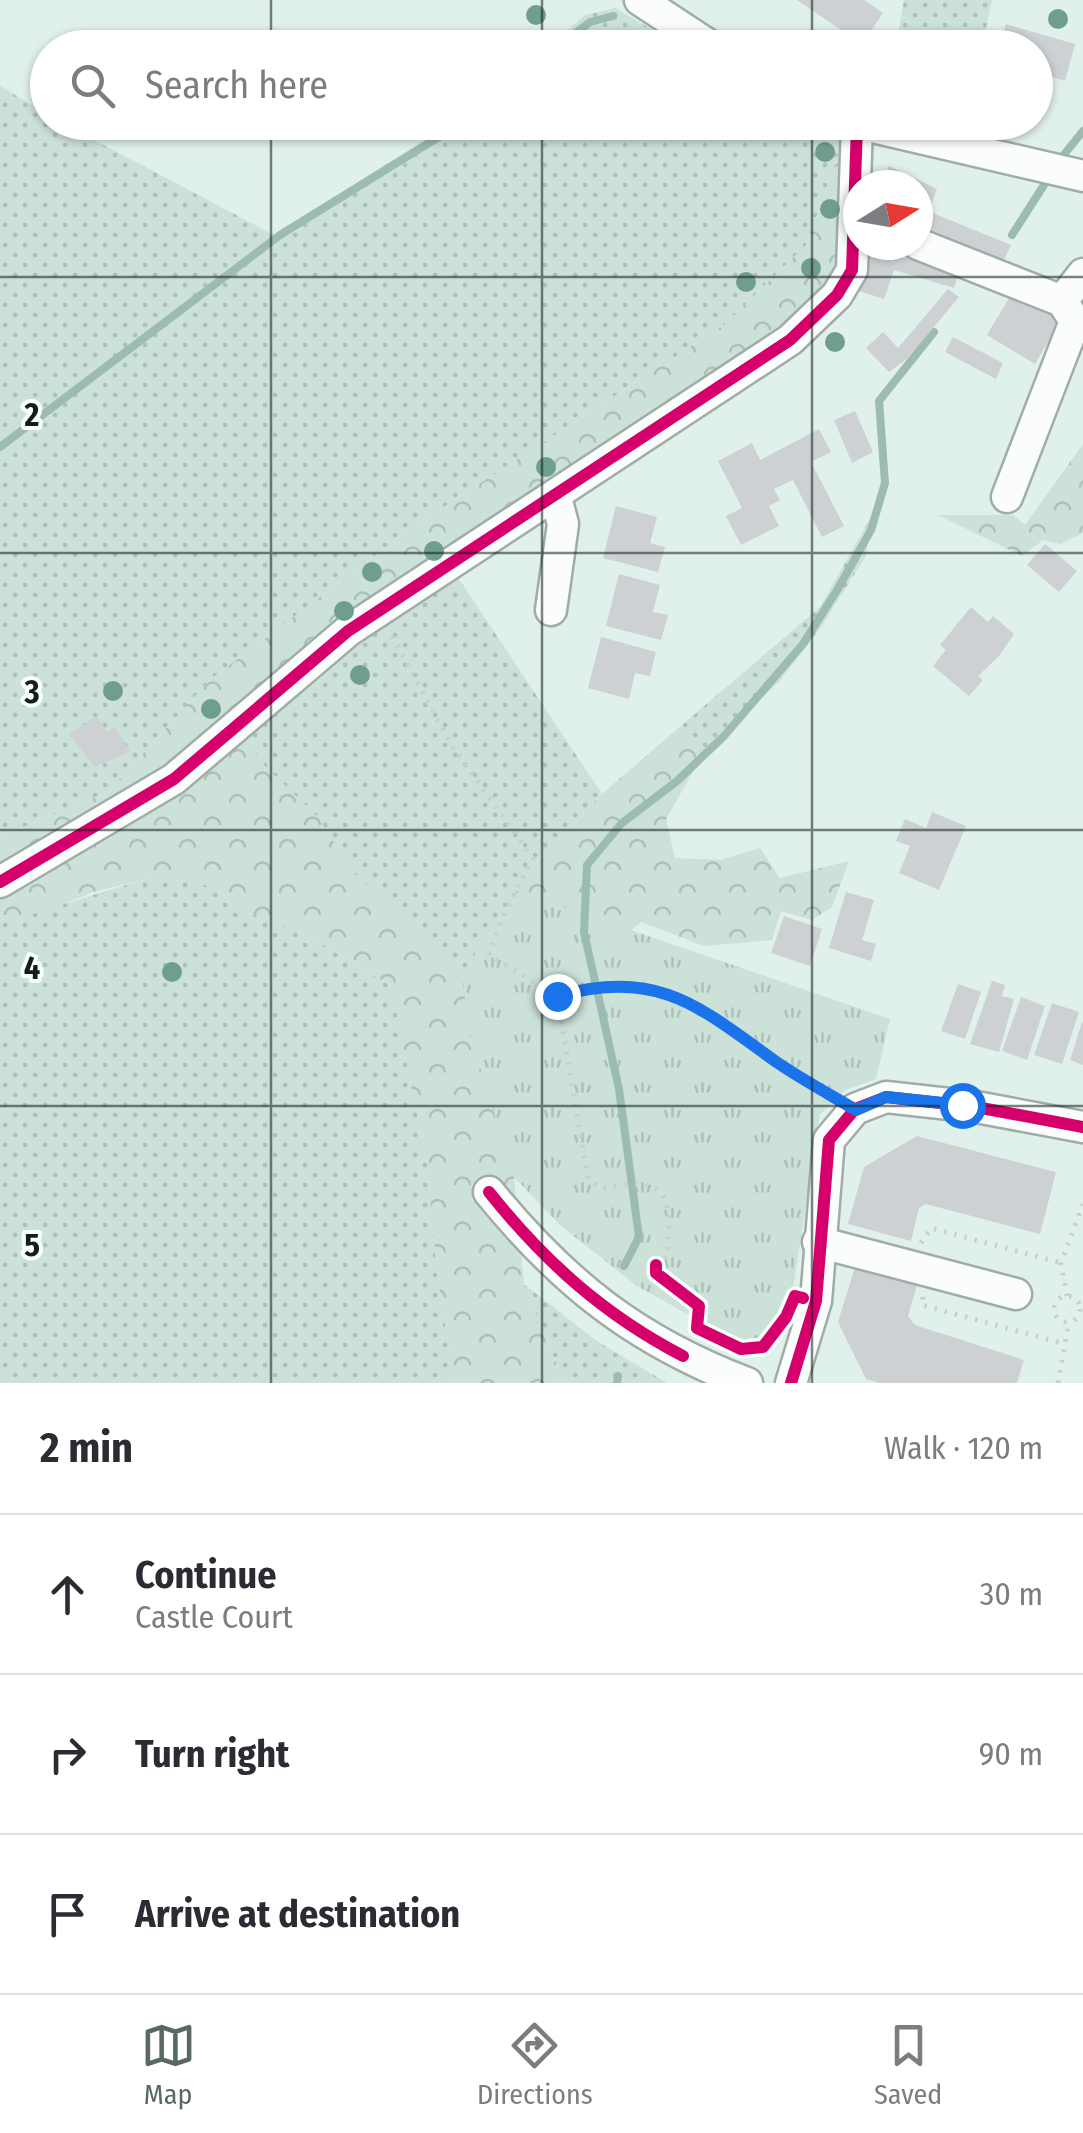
<!DOCTYPE html>
<meta charset="utf-8">
<style>
body{margin:0;font-family:"Fira Sans Condensed",sans-serif;background:#f7f7f7;color:#2b2b33}
.compass{position:absolute;left:843px;top:170px;width:90px;height:90px;border-radius:50%;background:#fff;box-shadow:0 2px 8px #0004;rotate:79deg}
.stop{position:absolute;width:30px;height:30px;margin:-22px;border:8px solid #1a73e8;border-radius:50%;background:#fff}
.stop.end{background:#1a73e8;border-color:#fff;box-shadow:0 2px 10px #0008}
.list{margin:0;padding:0;list-style:none}
h2{display:flex;justify-content:space-between;align-items:center;height:130px;margin:0;padding:0 40px;font-size:42px}
h2 small{font-size:32px;font-weight:400;color:#7c7c81}
.list li{display:grid;grid-template-columns:65px 1fr auto;gap:30px;align-items:center;box-sizing:border-box;height:160px;padding:0 40px;border-top:2px solid #e1e1e2}
.list b{display:block;font-size:38px;white-space:nowrap}
.list p{margin:0;font-size:32px;white-space:nowrap;color:#7c7c81}
.list em{font-size:32px;font-style:normal;color:#7c7c81}
.icon{flex:none;width:55px;height:55px;fill:none;stroke:currentColor;stroke-width:2;stroke-linecap:round;stroke-linejoin:round}
.map{position:relative;flex:none;width:1083px;height:1383px;overflow:hidden}
.search{position:absolute;background:#fff;box-shadow:0 2px 8px #0004;left:30px;right:30px;top:30px;height:110px;display:flex;align-items:center;gap:25px;box-sizing:border-box;padding:0 35px;border-radius:55px;color:#7c7c81;font-size:38px}
.sheet{height:610px;background:#fff}
nav{display:flex;justify-content:space-around;align-items:center;box-sizing:border-box;height:140px;border-top:2px solid #e1e1e2;background:#fff;font-size:28px;color:#7c7c81}
nav a{display:grid;justify-items:center;gap:5px}
nav .on{color:#5a6862}
.map>svg:first-child{display:block}
.grass{fill:url(#grass-dots)}
.forest{fill:url(#forest-crowns)}
.park{fill:url(#park-tufts)}
.lines{fill:none;stroke-linecap:round;stroke-linejoin:round}
.stream{stroke:#9dbcb0;stroke-width:8}
.building{fill:#cdd1d4}
.minor-casing{stroke:#a0aca7;stroke-width:35}
.path{stroke:#c8cfcd;stroke-width:5;stroke-dasharray:2.5 8;stroke-linecap:butt}
.minor{stroke:#fafdfc;stroke-width:30}
.cycleway-casing{stroke:#f8fefb;stroke-width:19}
.cycleway{stroke:#d6006c;stroke-width:12}
.tree{fill:#6f9e8f}
.route{stroke:#1a73e8;stroke-width:12}
.grid{fill:none;stroke:#121e19;stroke-width:2.5;stroke-opacity:0.55}
.grid-label{font-size:32px;text-anchor:middle;font-weight:bold;fill:#121e19;stroke:#f8fefb;stroke-width:8;stroke-linejoin:round;paint-order:stroke}
</style>
<div class="map">
<svg width="1083" height="1383" viewBox="0 0 1083 1383">
<defs>
<pattern id="grass-dots" width="8" height="8" patternUnits="userSpaceOnUse" patternTransform="scale(2.5)"><rect width="8" height="8" fill="#cce1d8"/><path d="M2 2h.1M6 6h.1" fill="none" stroke="#aec1b9" stroke-width="1.8" stroke-linecap="round"/></pattern>
<pattern id="forest-crowns" width="20" height="18" patternUnits="userSpaceOnUse" patternTransform="scale(2.5)"><rect width="20" height="18" fill="#cce1d8"/><path d="M2 6a3 3 0 1 1 6 0M12 15a3 3 0 1 1 6 0" fill="none" stroke="#aec1b9"/></pattern>
<pattern id="park-tufts" width="24" height="20" patternUnits="userSpaceOnUse" patternTransform="scale(2.5)"><rect width="24" height="20" fill="#cce1d8"/><path d="M3 7l-1-3M5 7V3M7 7l1-3M15 17l-1-3M17 17v-4M19 17l1-3" fill="none" stroke="#aec1b9"/></pattern>
</defs>
<rect width="100%" height="100%" fill="#e0f0ea"/>
<!-- grass -->
<g class="grass">
<polygon points="904,0 992,0 982,47 896,47"/>
<polygon points="615,8 682,47 548,47 585,15"/>
<polygon points="0,86 47,114 48,122 62,123 274,235 452,123 808,122 843,142 806,245 724,325 413,527 211,679 109,791 0,837"/>
<polygon points="871,517 866,556 821,627 779,682 706,749 682,725 820,607"/>
<polygon points="457,576 602,794 541,856 462,974 216,755 344,652"/>
<path d="M156,877L211,886L252,914L308,935L392,987L427,1164L438,1281L455,1383H0V920C53,910 103,890 156,877Z"/>
<polygon points="524,1284 598,1342 667,1383 564,1383"/>
</g>
<!-- forest -->
<g class="forest">
<polygon points="843,142 844,274 819,305 229,717 266,767 319,818 350,869 462,973 541,856 602,794 682,725 706,749 666,819 675,858 720,860 760,848 780,878 849,861 832,907 812,920 781,911 772,940 704,946 641,922 624,936 514,1177 524,1284 564,1383 455,1383 438,1281 427,1164 391,986 308,935 252,914 210,886 156,877 93,892 44,912 0,920 0,837 109,791 211,679 413,527 724,325 806,245"/>
<polygon points="1083,444 1083,533 1060,544 1043,540 1022,556 938,515 1013,515 1025,525"/>
</g>
<!-- park -->
<polygon class="park" points="517,891 890,1019 876,1079 846,1090 820,1114 793,1288 758,1343 734,1340 637,1286 561,1226 514,1177 469,1032 462,974"/>
<g class="lines">
<!-- stream -->
<g class="stream">
<polyline points="556,48 590,22 613,16"/>
<polyline points="1058,162 1083,131"/>
<polyline points="1012,235 1051,174"/>
<polyline points="0,447 280,235 463,122"/>
<polyline points="624,1266 639,1237 619,1089 584,932 587,865 622,823 677,781 724,736 803,644 839,587 871,530 885,483 879,401 934,332"/>
<polyline points="617,1383 618,1376"/>
</g>
</g>
<!-- building -->
<g class="building">
<polygon points="797,0 864,0 883,13 862,44"/>
<polygon points="1006,24 1075,44 1065,81 1036,72 1036,48 999,48"/>
<polygon points="889,166 937,189 928,211 1011,245 1002,264 918,229 918,185 881,185"/>
<polygon points="873,245 960,270 954,288 894,270 884,299 859,291"/>
<polygon points="1015,288 1063,316 1035,364 987,335"/>
<polygon points="948,289 959,297 908,358 889,372 866,348 883,332 898,348"/>
<polygon points="953,337 1003,363 996,379 945,352"/>
<polygon points="855,411 873,452 852,463 834,420"/>
<polygon points="819,429 831,452 811,462 844,526 822,537 793,480 774,489 780,500 769,506 779,526 741,545 726,516 742,508 718,461 752,443 760,460"/>
<polygon points="616,506 657,517 650,543 665,547 658,572 603,558"/>
<polygon points="1045,544 1077,571 1059,592 1027,565"/>
<polygon points="619,574 660,585 653,612 668,615 661,640 606,626"/>
<polygon points="971,607 988,622 993,616 1014,634 999,656 978,676 983,680 969,696 933,666 946,650 940,645"/>
<polygon points="601,637 656,652 650,676 635,673 629,699 588,688"/>
<polygon points="97,716 107,732 114,727 130,751 95,767 69,734"/>
<polygon points="932,812 966,826 939,890 899,873 910,846 896,841 905,819 926,828"/>
<polygon points="846,892 874,900 862,940 876,944 871,961 829,948"/>
<polygon points="784,916 822,929 810,966 771,953"/>
<polygon points="992,981 1005,985 1002,996 1014,999 999,1052 970,1044"/>
<polygon points="958,984 981,992 965,1039 941,1031"/>
<polygon points="1021,997 1045,1006 1027,1060 1002,1051"/>
<polygon points="1052,1003 1079,1012 1062,1064 1034,1055"/>
<polygon points="1082,1022 1083,1022 1083,1065 1070,1060"/>
<polygon points="917,1136 1056,1172 1040,1234 926,1204 919,1208 911,1241 848,1224 864,1167"/>
<polygon points="856,1264 918,1282 908,1316 915,1325 1024,1360 1017,1383 879,1383 866,1379 838,1322"/>
</g>
<g class="lines">
<!-- minor casing -->
<g class="minor-casing">
<g id="minor">
<polyline points="640,0 713,48"/>
<polyline points="851,122 1083,176"/>
<polyline points="918,244 1062,301 1083,274"/>
<polyline points="1007,497 1075,321 1062,301"/>
<polyline points="551,610 563,524 556,497"/>
<polyline points="0,882 174,779 348,631 790,340 837,295 852,270 857,125"/>
<path d="M489,1192C563,1283 636,1341 747,1383"/>
<polyline points="818,1242 1016,1294"/>
<polyline points="791,1383 816,1301 829,1140 855,1109 886,1097 976,1107 1083,1127"/>
</g>
</g>
<!-- path -->
<g class="path">
<polyline points="392,636 452,746 533,858 501,920 489,955 557,996"/>
<polyline points="921,1243 931,1228 1061,1263"/>
<path d="M656,1265L667,1257C673,1190 667,1177 601,1188L588,1179L557,996C683,962 732,1037 831,1095"/>
<polyline points="1067,1296 1061,1263 1083,1204"/>
<circle cx="1067" cy="1309" r="13"/>
<polyline points="923,1297 922,1305 1065,1344"/>
<polyline points="1058,1383 1069,1322"/>
</g>
<!-- minor -->
<use href="#minor" class="minor"/>
<!-- cycleway casing -->
<g class="cycleway-casing">
<g id="cycleway">
<polyline points="0,882 174,779 348,631 790,340 837,295 852,270 857,125"/>
<path d="M489,1192C544,1261 604,1315 683,1356"/>
<polyline points="656,1265 656,1273 699,1306 697,1328 741,1349 763,1347 786,1317 795,1296 803,1298"/>
<polyline points="791,1383 816,1301 829,1140 855,1109 886,1097 976,1107 1083,1127"/>
</g>
</g>
<!-- cycleway -->
<use href="#cycleway" class="cycleway"/>
</g>
<!-- trees -->
<g class="tree">
<circle cx="536" cy="15" r="10"/>
<circle cx="1058" cy="19" r="10"/>
<circle cx="825" cy="152" r="10"/>
<circle cx="830" cy="209" r="10"/>
<circle cx="811" cy="268" r="10"/>
<circle cx="746" cy="282" r="10"/>
<circle cx="835" cy="342" r="10"/>
<circle cx="546" cy="467" r="10"/>
<circle cx="434" cy="551" r="10"/>
<circle cx="372" cy="572" r="10"/>
<circle cx="344" cy="611" r="10"/>
<circle cx="360" cy="675" r="10"/>
<circle cx="113" cy="691" r="10"/>
<circle cx="211" cy="709" r="10"/>
<circle cx="172" cy="972" r="10"/>
</g>
<g class="lines">
<!-- route -->
<path class="route" d="M557,996C659,969 697,1005 775,1061C801,1079 829,1094 856,1110L886,1097L962,1105"/>
</g>
<!-- grid -->
<path class="grid" d="M271,0V48M542,0V48M812,0V48M271,122V1383M542,122V1383M812,122V1383M0,277H1083M0,553H1083M0,830H1083M0,1106H1083"/>
<g class="grid-label">
<text x="32" y="426">2</text>
<text x="32" y="703">3</text>
<text x="32" y="979">4</text>
<text x="32" y="1256">5</text>
</g>
</svg>
<svg class="compass" viewBox="-18 -18 36 36"><path d="M0-13l5 13h-10z" fill="#e53935"/><path d="M0 13l5-13h-10z" fill="#7c7c81"/></svg>
<div class="stop" style="left:962px;top:1105px"></div>
<div class="stop end" style="left:557px;top:996px"></div>
<div class="search"><svg class="icon" aria-label="search" viewBox="0 0 24 24"><circle cx="10" cy="10" r="6"/><path d="M15 15l6 6"/></svg>Search here</div>
</div>
<section class="sheet">
<h2>2 min<small>Walk · 120 m</small></h2>
<ul class="list">
<li><svg class="icon" aria-label="ahead" viewBox="0 0 24 24"><path d="M12 20V5M6 11l6-6 6 6"/></svg><div><b>Continue</b><p>Castle Court</p></div><em>30 m</em></li>
<li><svg class="icon" aria-label="right" viewBox="0 0 24 24"><path d="M7 20v-9h11M14 6l5 5-5 5"/></svg><div><b>Turn right</b></div><em>90 m</em></li>
<li><svg class="icon" aria-label="arrive" viewBox="0 0 24 24"><path d="M6 21V4h12l-3 4 3 4H6"/></svg><div><b>Arrive at destination</b></div></li>
</ul>
</section>
<nav>
<a class="on"><svg class="icon" aria-label="map" viewBox="0 0 24 24"><path d="M3 6l6-2 6 2 6-2v14l-6 2-6-2-6 2zM9 4v14M15 6v14"/></svg>Map</a>
<a><svg class="icon" aria-label="directions" viewBox="0 0 24 24"><path d="M12 3l9 9-9 9-9-9zM9 14v-3h6M13 9l2 2-2 2"/></svg>Directions</a>
<a><svg class="icon" aria-label="saved" viewBox="0 0 24 24"><path d="M7 4h10v16l-5-4-5 4z"/></svg>Saved</a>
</nav>
